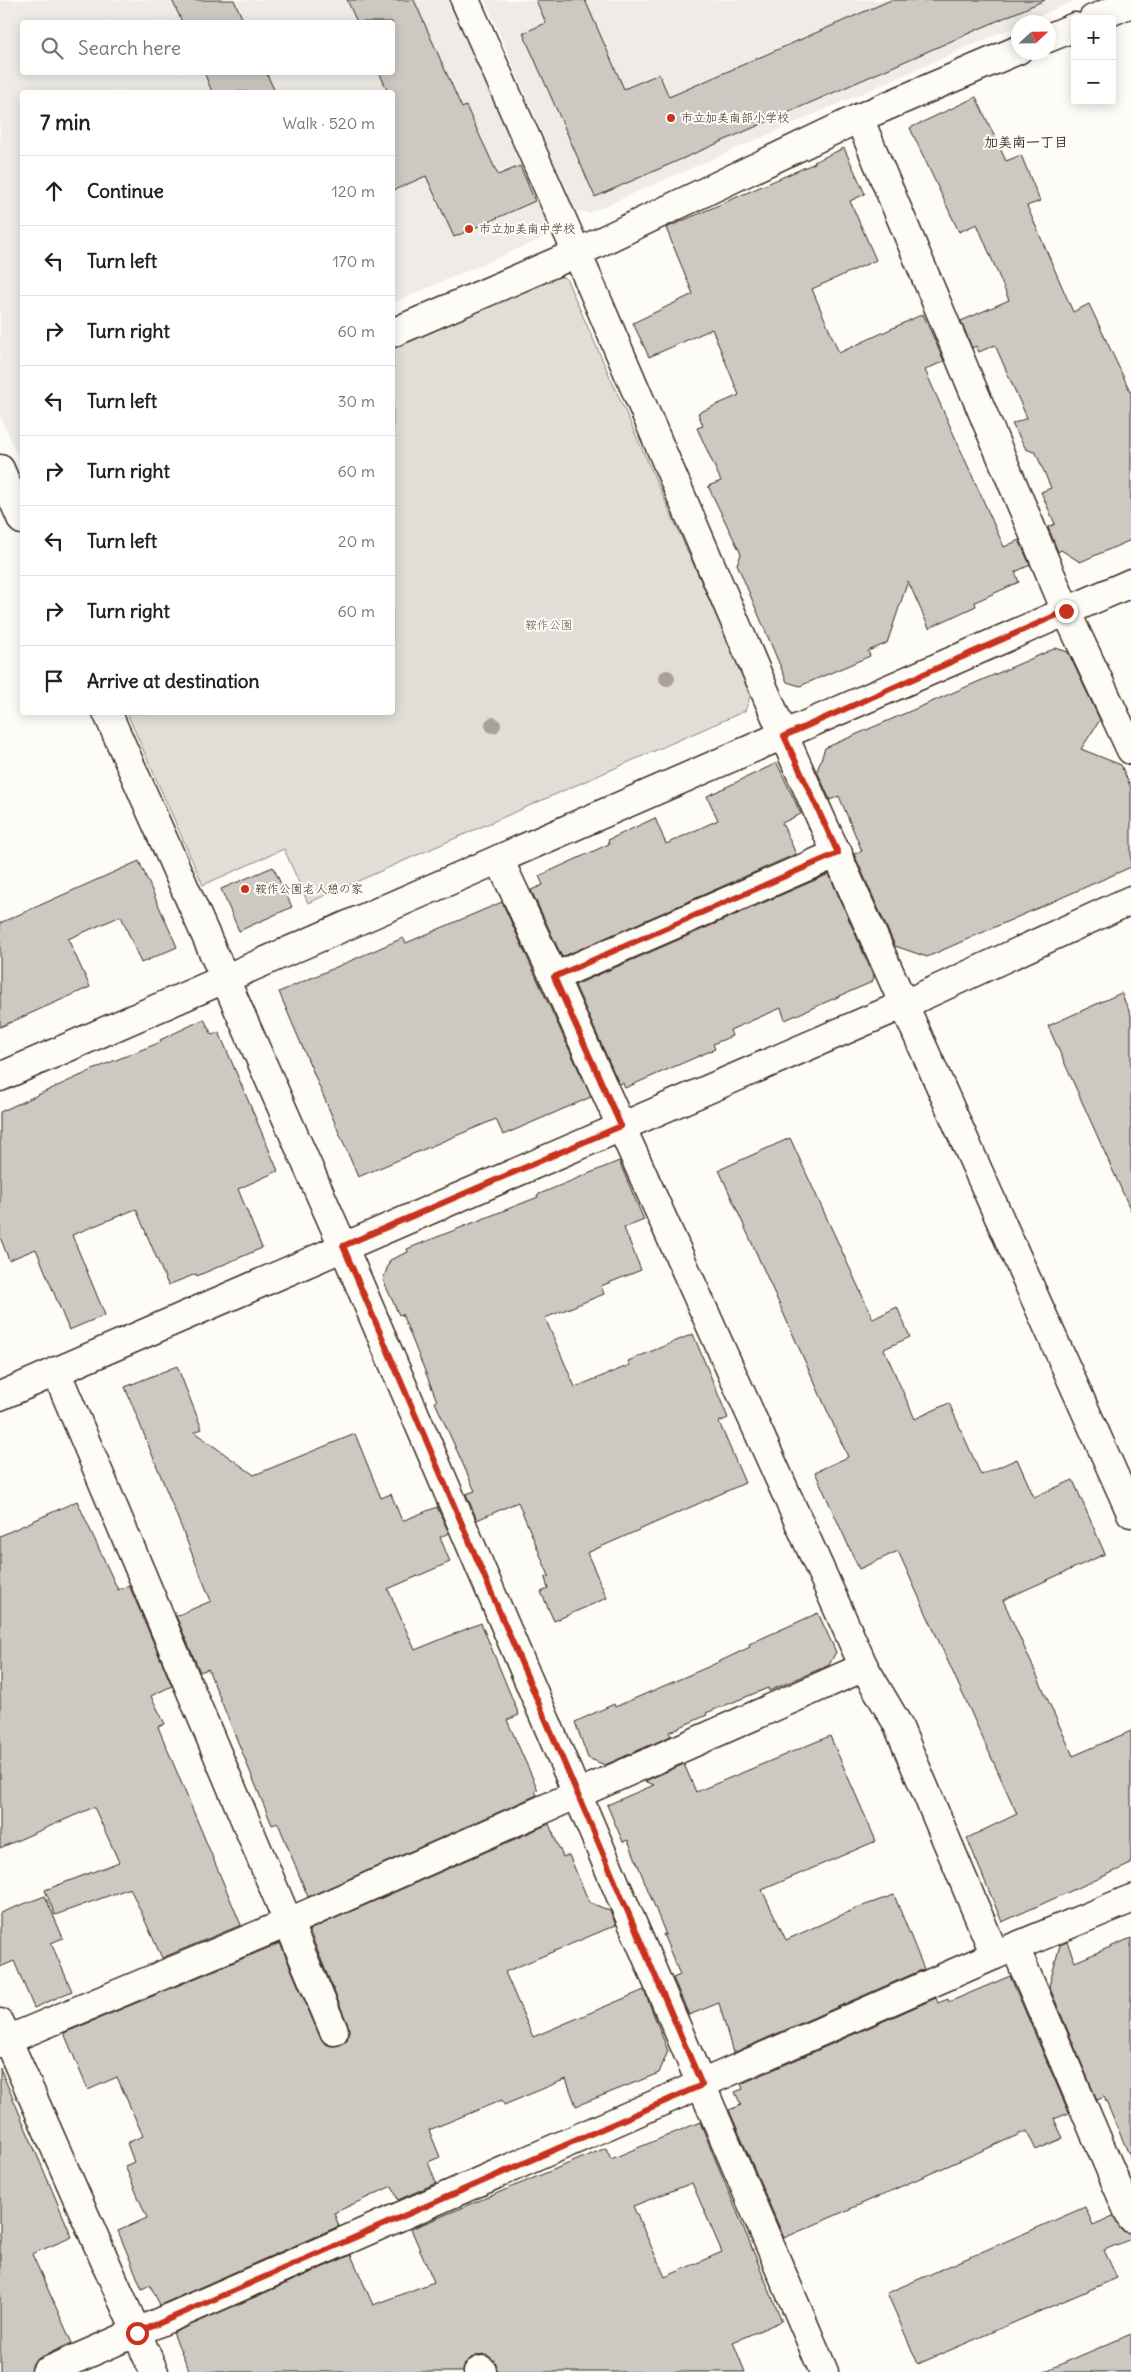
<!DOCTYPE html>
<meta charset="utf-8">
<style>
body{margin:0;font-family:Delius,"Klee One",sans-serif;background:#f2f2f2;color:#222}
.controls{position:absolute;right:15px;top:15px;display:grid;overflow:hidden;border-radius:5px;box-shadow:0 2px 12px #0003}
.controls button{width:45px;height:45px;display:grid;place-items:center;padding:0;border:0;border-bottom:1px solid #e0e0e0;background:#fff;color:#222;font:25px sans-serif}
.compass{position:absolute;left:1011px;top:15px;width:45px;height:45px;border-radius:50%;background:#fff;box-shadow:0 2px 12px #0003;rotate:68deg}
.stop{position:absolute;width:15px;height:15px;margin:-11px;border:4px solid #c8321e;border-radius:50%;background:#fff}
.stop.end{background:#c8321e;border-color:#fff;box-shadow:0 1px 5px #0008}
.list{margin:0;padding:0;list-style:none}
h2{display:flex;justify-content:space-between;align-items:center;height:65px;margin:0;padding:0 20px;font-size:21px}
h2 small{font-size:16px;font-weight:400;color:#767676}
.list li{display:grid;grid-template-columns:32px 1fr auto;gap:15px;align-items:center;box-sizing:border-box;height:70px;padding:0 20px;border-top:1px solid #e0e0e0}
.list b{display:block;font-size:19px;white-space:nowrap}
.list em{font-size:16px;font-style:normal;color:#767676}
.icon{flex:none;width:28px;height:28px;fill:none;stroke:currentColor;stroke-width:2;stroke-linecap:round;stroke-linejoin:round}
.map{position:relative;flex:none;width:1131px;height:2372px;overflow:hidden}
.search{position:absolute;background:#fff;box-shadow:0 2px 12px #0003;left:20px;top:20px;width:375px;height:55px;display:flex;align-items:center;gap:12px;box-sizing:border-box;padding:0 18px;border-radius:5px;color:#767676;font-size:19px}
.panel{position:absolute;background:#fff;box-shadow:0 2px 12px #0003;left:20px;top:90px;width:375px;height:625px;border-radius:5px}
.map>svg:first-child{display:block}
.built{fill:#efece7;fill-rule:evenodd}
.green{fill:#e1ded7;stroke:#8e847a}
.building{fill:#cdc8c2;stroke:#3b2a1e;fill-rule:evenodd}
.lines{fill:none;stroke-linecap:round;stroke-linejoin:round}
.minor-casing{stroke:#3b2a1e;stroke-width:31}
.minor{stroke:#fdfcf7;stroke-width:28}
.tree{fill:#a9a199}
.route{stroke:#c8321e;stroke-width:6}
.poi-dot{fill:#c8321e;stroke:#fdfcf7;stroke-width:2}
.labels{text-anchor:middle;stroke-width:4;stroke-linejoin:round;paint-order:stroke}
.poi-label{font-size:12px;fill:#3b2a1e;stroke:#fdfcf7;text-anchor:start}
.park-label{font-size:12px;fill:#64574c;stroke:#fdfcf7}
.neighbourhood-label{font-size:14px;font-weight:bold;fill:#3b2a1e;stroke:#fdfcf7}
</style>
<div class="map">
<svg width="1131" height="2372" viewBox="0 0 1131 2372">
<rect width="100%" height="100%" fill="#fdfcf7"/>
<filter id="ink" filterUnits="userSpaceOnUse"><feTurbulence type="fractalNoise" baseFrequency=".02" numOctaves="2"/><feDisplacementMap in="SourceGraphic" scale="10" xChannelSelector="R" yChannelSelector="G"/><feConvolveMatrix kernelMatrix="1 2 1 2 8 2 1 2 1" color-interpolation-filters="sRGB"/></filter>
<g filter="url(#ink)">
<!-- built -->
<g class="built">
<path d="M0,0H452L548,219L541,239L393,303L392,92H22V463L21,464L0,416ZM22,22H392V72H22Z"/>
<polygon points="485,0 1077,0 1025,22 1018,22 1018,25 589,213 575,210"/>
</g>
<!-- green -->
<polygon class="green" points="554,275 566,278 751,694 745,711 308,903 284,849 203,885 127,713 392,712 393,345"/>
<!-- building -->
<g class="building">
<polygon points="172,0 234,0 244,22 182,22"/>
<polygon points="347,0 414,0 462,108 466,106 498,175 520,166 535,201 454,237 426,176 392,191 392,92 388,92 379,72 392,72 392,22 357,22"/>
<polygon points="536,0 585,0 624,89 659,74 669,97 891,0 1045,0 595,197 523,33 546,23"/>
<polygon points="204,72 266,72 275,92 212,92"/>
<polygon points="976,97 1006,161 1021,155 1040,201 1027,206 1073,312 1089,304 1131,393 1131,540 1080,562 1061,550 1058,552 1048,527 1055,524 1041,492 1051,488 1036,453 1026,449 1012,424 1027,418 995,345 979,352 976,346 972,348 961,321 1009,300 977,224 959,232 910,128"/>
<polygon points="844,148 865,194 850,201 876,260 812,289 839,353 923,314 944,361 925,370 1004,547 1019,540 1030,565 1015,572 1019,582 975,602 976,606 929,628 908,581 887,643 868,651 870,656 800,686 787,682 737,564 741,554 708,486 721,481 697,428 703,426 698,413 739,395 712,329 649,357 633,323 693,294 666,228 815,163 814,162"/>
<polygon points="1056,648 1068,652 1100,720 1081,749 1121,765 1131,788 1131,867 927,957 895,946 854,854 862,851 839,796 830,800 817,771 825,748"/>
<polygon points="777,763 801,814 782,823 796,854 562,957 531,890 543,885 539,876 609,844 608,840 655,818 666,844 718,820 707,796"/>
<polygon points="139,861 177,947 141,963 121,916 68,939 90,987 0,1027 0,923"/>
<polygon points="273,867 292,907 239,931 221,889"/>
<polygon points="829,874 874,977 872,982 785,1020 781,1008 730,1030 732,1036 713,1044 715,1049 625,1088 623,1083 619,1084 575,985"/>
<polygon points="502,902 591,1097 503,1135 496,1119 358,1177 279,992 403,938 406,943"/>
<polygon points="1121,993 1131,1015 1131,1211 1048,1026"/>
<polygon points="204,1019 212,1035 219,1032 278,1171 238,1189 262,1248 197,1276 196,1274 168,1285 136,1209 72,1235 105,1315 69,1330 36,1249 9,1260 0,1237 0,1112 106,1064 161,1042 160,1040"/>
<polygon points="790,1138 873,1319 897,1307 910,1337 884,1349 915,1419 949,1403 981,1475 1017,1459 1034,1497 1073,1480 1105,1554 1003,1600 1073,1756 1131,1731 1131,1864 1002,1922 967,1838 1017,1814 898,1551 859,1569 815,1472 848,1457 719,1170"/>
<polygon points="619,1161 644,1220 624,1228 641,1270 601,1286 604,1294 545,1318 575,1387 630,1365 628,1361 693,1334 728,1418 719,1422 745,1483 587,1553 607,1598 554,1621 541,1592 548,1589 545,1578 549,1576 518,1502 477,1520 466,1494 475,1491 435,1402 437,1401 402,1314 399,1315 383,1280 390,1260 408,1252 407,1249 538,1197 537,1195"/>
<polygon points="177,1366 202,1429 194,1432 254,1475 355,1434 381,1498 391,1494 402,1521 437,1507 449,1533 440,1537 450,1562 388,1589 415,1650 481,1623 519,1715 507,1720 538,1790 535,1791 537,1795 308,1897 278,1823 272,1825 208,1669 200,1672 176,1616 211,1601 125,1387"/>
<polygon points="77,1501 118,1590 129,1585 172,1686 151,1696 165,1724 158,1727 241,1925 162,1958 130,1888 55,1915 45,1890 119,1862 94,1807 0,1848 0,1536"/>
<polygon points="818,1613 836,1652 829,1665 769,1691 768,1688 706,1713 707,1715 669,1732 671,1736 605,1765 588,1758 575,1722 614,1704 615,1707 710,1666 750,1647 749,1644"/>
<polygon points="830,1736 876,1841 762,1890 786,1940 857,1908 894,1895 924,1969 733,2053 719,2003 689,2015 673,1978 680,1975 663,1934 666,1935 628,1840 623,1842 607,1805 654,1785 645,1781 684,1764 696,1792"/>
<polygon points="549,1824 563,1857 569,1855 589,1902 610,1911 616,1925 505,1972 533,2037 644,1990 668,2051 659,2073 576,2106 566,2079 504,2105 502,2100 429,2130 440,2157 428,2162 436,2183 398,2200 392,2186 334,2213 339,2226 160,2305 150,2285 142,2289 118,2231 147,2218 125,2166 134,2162 127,2143 143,2136 117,2077 88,2090 64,2033 280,1943 320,2037 325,2044 332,2046 340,2045 347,2040 349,2033 348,2025 309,1930"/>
<polygon points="45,1896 63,1938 51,1943 72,1991 34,2008 14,1961 0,1967 0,1913"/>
<polygon points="1131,1938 1131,2159 1104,2097 1097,2100 1049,1986 1060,1945 1067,1942 1075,1962"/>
<polygon points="1010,1976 1069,2113 1054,2119 1063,2138 1036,2150 1027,2131 784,2238 729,2110 741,2105 735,2092 743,2089 741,2084 936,1998 938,2003 948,1999 949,2002"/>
<polygon points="0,2068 72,2237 32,2254 72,2343 39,2358 33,2363 31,2372 0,2372"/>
<path d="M700,2122L782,2321L733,2342L745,2372H497L496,2363L490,2357L482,2354L471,2358L465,2364L463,2372H190L173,2333L351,2255L373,2305L434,2282L411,2229L606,2148L611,2159ZM692,2183L722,2252L665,2277L633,2206Z"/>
<polygon points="1085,2207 1093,2225 1113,2216 1121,2230 1131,2233 1131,2239 1104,2250 1117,2278 918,2364 887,2293"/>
<polygon points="1131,2334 1131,2372 1046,2372 1045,2371"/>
</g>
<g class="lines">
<!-- minor casing -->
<g class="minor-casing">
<g id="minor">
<polyline points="465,0 577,253 784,736 1131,1513"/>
<polyline points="1093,19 1131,3"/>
<polyline points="1048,38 1075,27"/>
<polyline points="859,118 1066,611 1131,750"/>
<polyline points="392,333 577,253 859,118 1018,50"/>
<polyline points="0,469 22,520"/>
<polyline points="107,712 343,1246 824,2372"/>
<polyline points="499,859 554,977 864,1667 897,1723 995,1955"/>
<polyline points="554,977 838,853"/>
<polyline points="0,1077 1131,583"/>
<polyline points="56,1371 334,2031"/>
<polyline points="0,1396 905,1004 1131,900"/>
<polyline points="1015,1947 1131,2218"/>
<polyline points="0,2023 154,2372"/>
<polyline points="0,2043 287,1923 864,1667"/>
<polyline points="46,2372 995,1955 1131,1899"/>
<polyline points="478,2372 482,2370"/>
</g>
</g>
<!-- minor -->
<use href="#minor" class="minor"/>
</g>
<!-- trees -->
<g class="tree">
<circle cx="667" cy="678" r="8"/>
<circle cx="493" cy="725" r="8"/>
</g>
</g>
<g class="lines" filter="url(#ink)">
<!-- route -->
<polyline class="route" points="137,2333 702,2085 343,1246 621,1126 554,977 838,853 784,736 1066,611"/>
</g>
<!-- markers -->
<g class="poi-dot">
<circle cx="671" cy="118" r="5"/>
<circle cx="469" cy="229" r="5"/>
<circle cx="245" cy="889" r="5"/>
</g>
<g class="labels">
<!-- poi labels -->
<g class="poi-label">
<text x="681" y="122">市立加美南部小学校</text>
<text x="479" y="233">市立加美南中学校</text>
<text x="255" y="893">鞍作公園老人憩の家</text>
</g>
<!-- park labels -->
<g class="park-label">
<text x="549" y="629">鞍作公園</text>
</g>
<!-- neighbourhood labels -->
<g class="neighbourhood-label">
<text x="1026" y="147">加美南一丁目</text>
</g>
</g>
</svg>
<div class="controls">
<button>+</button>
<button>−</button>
</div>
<svg class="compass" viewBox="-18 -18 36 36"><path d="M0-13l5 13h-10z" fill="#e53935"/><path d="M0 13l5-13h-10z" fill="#767676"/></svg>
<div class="stop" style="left:137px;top:2333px"></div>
<div class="stop end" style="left:1066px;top:611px"></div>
<div class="search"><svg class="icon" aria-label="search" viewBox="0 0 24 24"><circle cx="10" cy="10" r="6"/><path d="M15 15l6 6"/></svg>Search here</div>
<section class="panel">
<h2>7 min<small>Walk · 520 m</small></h2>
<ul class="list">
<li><svg class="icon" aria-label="ahead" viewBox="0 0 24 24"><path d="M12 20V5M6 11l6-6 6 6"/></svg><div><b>Continue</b></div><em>120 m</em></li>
<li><svg class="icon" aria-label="left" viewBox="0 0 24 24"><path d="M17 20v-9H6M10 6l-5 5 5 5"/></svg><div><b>Turn left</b></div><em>170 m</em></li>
<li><svg class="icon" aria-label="right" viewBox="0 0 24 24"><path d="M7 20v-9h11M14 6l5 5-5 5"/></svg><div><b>Turn right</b></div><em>60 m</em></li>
<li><svg class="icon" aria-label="left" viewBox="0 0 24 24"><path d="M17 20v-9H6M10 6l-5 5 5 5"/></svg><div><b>Turn left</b></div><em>30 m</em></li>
<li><svg class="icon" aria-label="right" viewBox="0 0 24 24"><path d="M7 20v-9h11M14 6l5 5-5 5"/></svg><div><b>Turn right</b></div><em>60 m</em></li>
<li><svg class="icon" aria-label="left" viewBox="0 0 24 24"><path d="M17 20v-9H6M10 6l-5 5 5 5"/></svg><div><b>Turn left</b></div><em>20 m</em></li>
<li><svg class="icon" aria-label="right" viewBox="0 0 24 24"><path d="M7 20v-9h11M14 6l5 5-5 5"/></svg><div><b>Turn right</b></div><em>60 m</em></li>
<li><svg class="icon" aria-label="arrive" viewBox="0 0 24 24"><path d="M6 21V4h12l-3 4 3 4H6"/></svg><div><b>Arrive at destination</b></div></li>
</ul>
</section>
</div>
